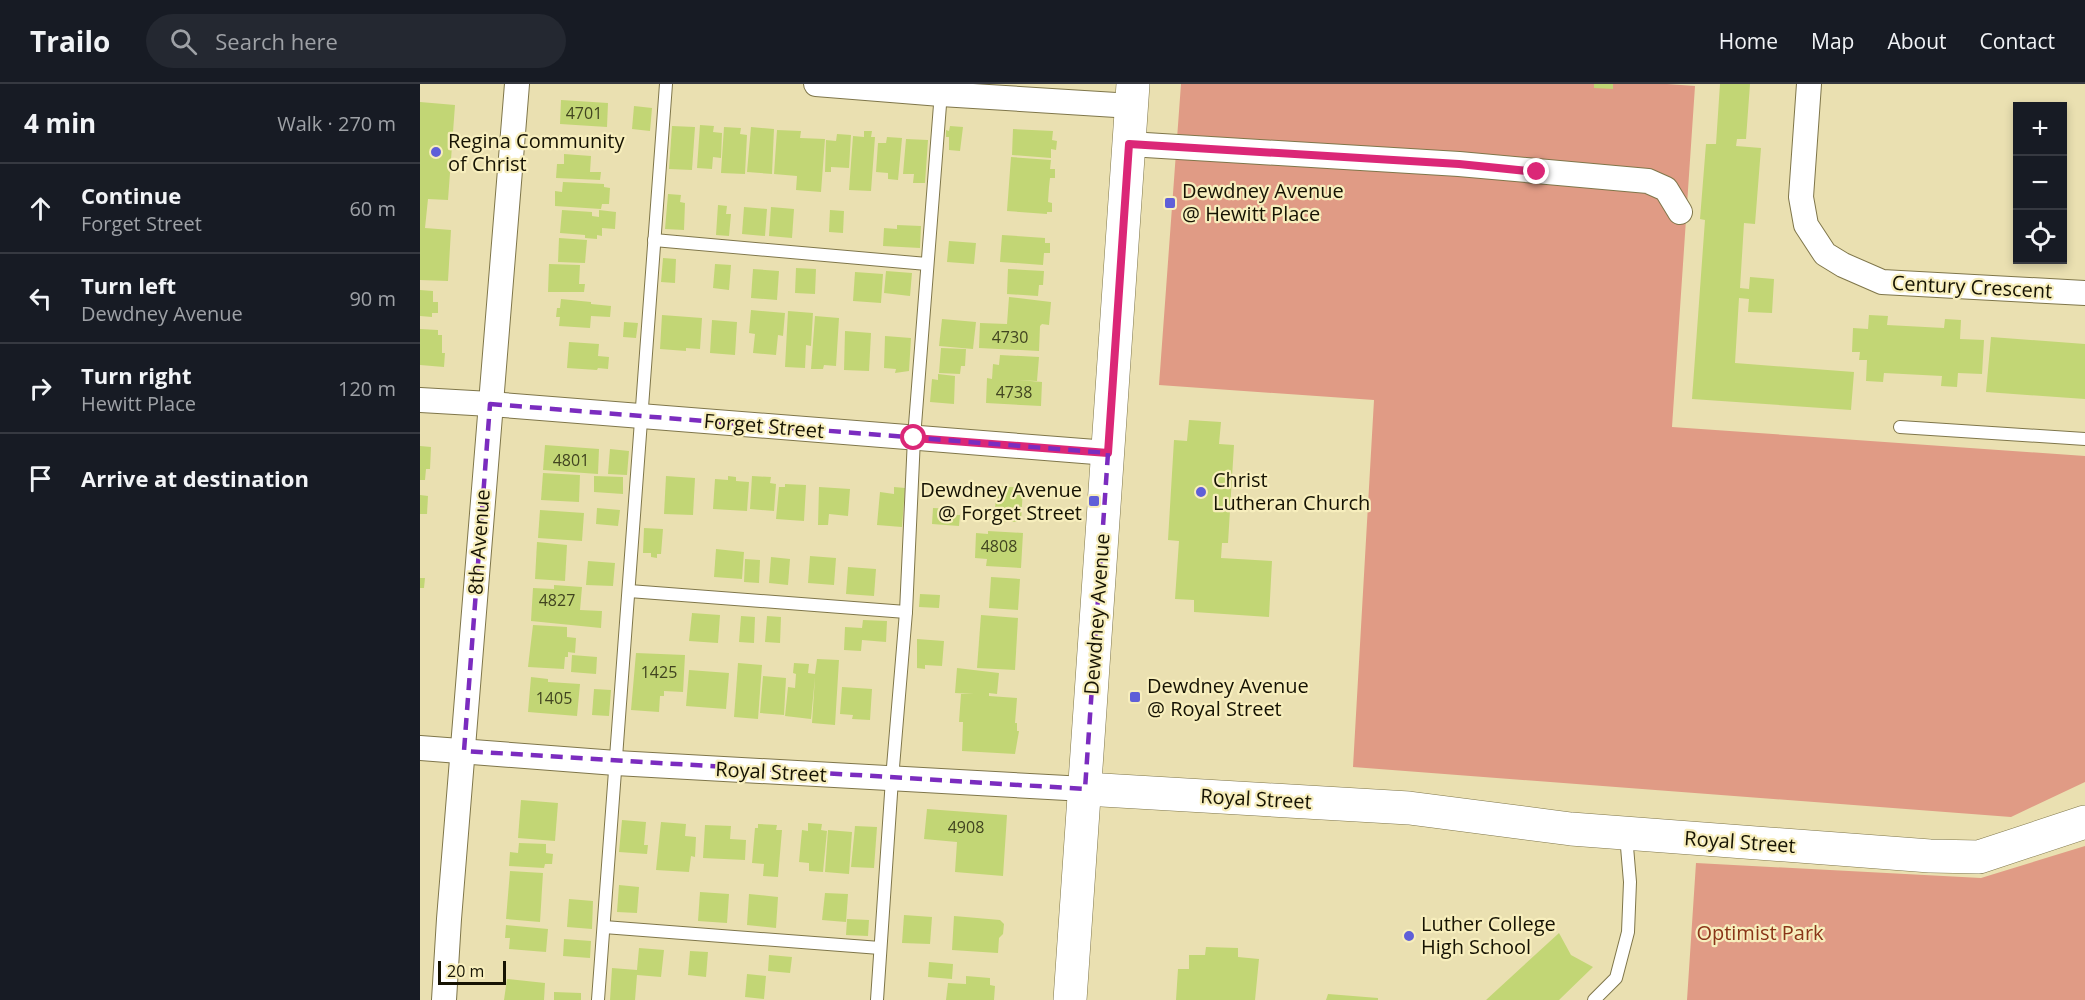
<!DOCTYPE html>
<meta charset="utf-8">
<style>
body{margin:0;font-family:"Open Sans",sans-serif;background:#242831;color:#f1f3f6}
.controls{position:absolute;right:18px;top:18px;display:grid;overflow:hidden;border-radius:0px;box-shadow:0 3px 9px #0003}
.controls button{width:54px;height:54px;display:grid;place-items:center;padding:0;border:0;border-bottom:2px solid #363941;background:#171b24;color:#f1f3f6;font:30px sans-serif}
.scale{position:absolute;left:18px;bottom:15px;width:68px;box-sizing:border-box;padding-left:6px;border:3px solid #161303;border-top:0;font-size:16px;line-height:21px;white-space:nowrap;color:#161303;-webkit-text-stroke:4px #f7eebd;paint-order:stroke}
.stop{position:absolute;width:18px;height:18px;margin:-14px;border:4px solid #db2777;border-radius:50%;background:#fff}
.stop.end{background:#db2777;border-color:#fff;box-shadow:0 2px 6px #0008}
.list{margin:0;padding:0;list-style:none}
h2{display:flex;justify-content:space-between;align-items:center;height:78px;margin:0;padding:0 24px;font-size:26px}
h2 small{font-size:20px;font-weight:400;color:#9ea1a6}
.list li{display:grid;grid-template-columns:39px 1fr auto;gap:18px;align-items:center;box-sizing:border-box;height:90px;padding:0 24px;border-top:2px solid #363941}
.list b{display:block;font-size:22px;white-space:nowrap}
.list p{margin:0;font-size:20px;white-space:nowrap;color:#9ea1a6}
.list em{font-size:20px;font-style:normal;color:#9ea1a6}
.icon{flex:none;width:33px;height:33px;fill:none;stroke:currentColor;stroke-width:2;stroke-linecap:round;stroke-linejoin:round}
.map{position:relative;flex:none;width:1665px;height:916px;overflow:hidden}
header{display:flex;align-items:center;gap:36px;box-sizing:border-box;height:84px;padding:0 30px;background:#171b24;border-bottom:2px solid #363941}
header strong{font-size:28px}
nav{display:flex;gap:33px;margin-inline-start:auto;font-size:21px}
.search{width:420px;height:54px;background:#242831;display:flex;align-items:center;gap:15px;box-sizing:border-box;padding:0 21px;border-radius:33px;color:#9ea1a6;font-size:22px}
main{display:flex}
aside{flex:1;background:#171b24}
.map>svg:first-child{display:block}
.green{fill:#e09b85}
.building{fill:#c2d675}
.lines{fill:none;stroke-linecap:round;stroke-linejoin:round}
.lane-casing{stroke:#7f764a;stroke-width:14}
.street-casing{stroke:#7f764a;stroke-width:26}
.secondary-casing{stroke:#7f764a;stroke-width:34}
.lane{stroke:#fff;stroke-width:12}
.street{stroke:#fff;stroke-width:24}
.secondary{stroke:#fff;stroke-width:33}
.route{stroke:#db2777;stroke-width:8}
.marked{fill:none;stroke:#7b2cbf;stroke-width:4.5;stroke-dasharray:12 8;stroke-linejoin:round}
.poi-dot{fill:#5f5fd8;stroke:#f7eebd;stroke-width:2}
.labels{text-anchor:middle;stroke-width:4.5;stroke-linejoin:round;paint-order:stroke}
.number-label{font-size:16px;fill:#414420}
.poi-label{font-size:20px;fill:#161303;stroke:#f7eebd;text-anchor:start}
.street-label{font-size:20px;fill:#161303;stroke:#f7eebd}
.park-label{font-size:20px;fill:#8a3518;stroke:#f7eebd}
</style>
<header>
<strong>Trailo</strong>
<div class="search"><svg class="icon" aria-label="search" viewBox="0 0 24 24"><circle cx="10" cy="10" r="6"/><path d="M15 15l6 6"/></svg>Search here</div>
<nav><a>Home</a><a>Map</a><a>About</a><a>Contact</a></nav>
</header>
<main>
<aside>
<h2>4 min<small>Walk · 270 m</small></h2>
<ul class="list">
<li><svg class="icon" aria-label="ahead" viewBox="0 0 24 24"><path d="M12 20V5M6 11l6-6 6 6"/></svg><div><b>Continue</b><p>Forget Street</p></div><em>60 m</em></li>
<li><svg class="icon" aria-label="left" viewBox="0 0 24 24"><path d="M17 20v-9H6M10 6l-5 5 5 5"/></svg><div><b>Turn left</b><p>Dewdney Avenue</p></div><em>90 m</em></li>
<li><svg class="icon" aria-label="right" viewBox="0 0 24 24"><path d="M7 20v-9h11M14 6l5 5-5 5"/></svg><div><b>Turn right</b><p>Hewitt Place</p></div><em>120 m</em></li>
<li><svg class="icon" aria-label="arrive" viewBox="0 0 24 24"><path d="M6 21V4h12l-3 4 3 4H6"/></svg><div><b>Arrive at destination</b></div></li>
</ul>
</aside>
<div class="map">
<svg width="1665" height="916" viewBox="0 0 1665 916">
<rect width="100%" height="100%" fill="#eae0b1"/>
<!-- green -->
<g class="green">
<polygon points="761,0 1247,0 1275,2 1252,343 1665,372 1665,698 1591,733 933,683 954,316 739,301"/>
<polygon points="1665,762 1665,916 1267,916 1276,779 1561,794"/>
</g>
<!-- building -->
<g class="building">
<polygon points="1174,0 1193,0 1193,5 1174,4"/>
<polygon points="1300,0 1330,0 1326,55 1317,55 1316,62 1341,64 1335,140 1324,139 1320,204 1329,205 1330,193 1354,195 1352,229 1328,228 1329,215 1319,214 1315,279 1434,288 1431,326 1272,315 1285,136 1280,135 1286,60 1296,60"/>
<polygon points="141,16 188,19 187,43 140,40"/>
<polygon points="0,18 35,21 28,116 8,115 5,144 31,146 28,197 0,196"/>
<polygon points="214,22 232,24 230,47 212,45"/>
<polygon points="280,41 294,42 293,48 302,49 301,74 293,73 292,85 277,84"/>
<polygon points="252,42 275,43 272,86 249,85"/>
<polygon points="530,42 543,43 540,67 529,66 529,53 526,53 526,46 529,47"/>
<polygon points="304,43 321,44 320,50 327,51 325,90 301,89"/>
<polygon points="331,43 354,45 352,90 327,88"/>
<polygon points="593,45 633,47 632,56 637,57 636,66 631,65 631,74 592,71"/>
<polygon points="357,46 381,47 380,54 405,55 401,108 376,106 377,92 354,90"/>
<polygon points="444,47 452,47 451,53 455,53 451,107 429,106 433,52 444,53"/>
<polygon points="417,50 431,51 429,84 411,83 411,88 405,88 406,56 416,57"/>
<polygon points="467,53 482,54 478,96 468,95 468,89 456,88 458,59 466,59"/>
<polygon points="486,55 508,56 505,99 493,99 494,90 483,90"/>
<polygon points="144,70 171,72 170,88 181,88 180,96 136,94 137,80 144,80"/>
<polygon points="591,73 631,76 630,85 635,85 635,94 630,94 629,103 613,102 629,103 628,118 632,119 632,128 627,128 627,130 587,127"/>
<polygon points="143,98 184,100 184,103 190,104 189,120 182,120 181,125 135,122 135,107 142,108"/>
<polygon points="248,110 261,111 260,118 265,119 264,146 245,145"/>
<polygon points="298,121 307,122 306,130 311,130 309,152 296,151"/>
<polygon points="324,123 347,125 345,152 322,150"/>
<polygon points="351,123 374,125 372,154 349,152"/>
<polygon points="142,126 172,128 172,132 179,133 179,126 196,128 195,145 182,144 182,152 177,151 177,155 165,154 165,151 140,149"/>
<polygon points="410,126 424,127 423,149 409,148"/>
<polygon points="477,141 501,142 500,164 463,162 464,144 477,145"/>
<polygon points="582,151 625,154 625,159 630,159 630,169 624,169 623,181 580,178"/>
<polygon points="139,154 167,156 165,179 138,178"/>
<polygon points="529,157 556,159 554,180 527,178"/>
<polygon points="243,174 256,175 255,199 241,198"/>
<polygon points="129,180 160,181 159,200 165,200 164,208 128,208"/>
<polygon points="295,180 311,181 309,206 293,204"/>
<polygon points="376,184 396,185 395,210 375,209"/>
<polygon points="333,185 359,187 357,216 331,214"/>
<polygon points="588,185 624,187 623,201 619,201 618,212 587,210"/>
<polygon points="466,187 492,189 490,212 464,209"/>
<polygon points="435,188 463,190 461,219 433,217"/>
<polygon points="0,206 13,207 13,218 18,218 18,229 12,229 12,233 0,232"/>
<polygon points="589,213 631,218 629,241 622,240 620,242 619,267 559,264 560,239 587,240"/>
<polygon points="141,215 171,218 171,220 191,222 190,233 171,232 170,244 139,242 140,233 136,233 137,224 140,224"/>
<polygon points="331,226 365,229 363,252 358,251 356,271 333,269 335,250 329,249"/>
<polygon points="368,227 393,229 391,262 386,261 385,284 365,283"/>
<polygon points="242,231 282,234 280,265 266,264 266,267 240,265"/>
<polygon points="1449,231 1468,232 1467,241 1524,244 1525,235 1541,236 1540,255 1564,256 1562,290 1538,289 1537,303 1521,302 1522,292 1464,289 1463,298 1446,297 1447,276 1439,276 1440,268 1432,268 1433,244 1448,245"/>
<polygon points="395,232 419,234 416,282 404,281 403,285 391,285"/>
<polygon points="522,235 556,238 553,265 519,262"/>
<polygon points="292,236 317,238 315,271 290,269"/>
<polygon points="204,238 218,239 216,254 203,253"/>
<polygon points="0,245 18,246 18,251 22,251 22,269 25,269 24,283 0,281"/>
<polygon points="425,247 451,249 449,287 424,286"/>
<polygon points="465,252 491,254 489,287 475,289 476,285 464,284"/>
<polygon points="1571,253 1665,260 1665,315 1566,308"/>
<polygon points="149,258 179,260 178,272 189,273 188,285 178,284 177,286 147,284"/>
<polygon points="521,264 546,265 545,282 541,282 540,290 519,289"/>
<polygon points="580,271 619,273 617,297 598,296 622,298 621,322 566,319 567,294 572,295 573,280 579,281"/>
<polygon points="518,290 535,292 534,320 510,318 512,295 518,296"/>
<polygon points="769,336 801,338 799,360 814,361 808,459 802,459 801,474 852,477 849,533 774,528 774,516 755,515 759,457 748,456 754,356 767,357"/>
<polygon points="125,361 179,365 178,390 123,386"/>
<polygon points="0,362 11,363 10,385 6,385 5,396 0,396"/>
<polygon points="190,365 209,367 207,391 188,390"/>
<polygon points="123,389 160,391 159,418 121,416"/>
<polygon points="174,392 203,393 203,410 174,408"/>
<polygon points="246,392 275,394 273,431 244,430"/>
<polygon points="308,392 316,393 316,397 329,398 327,427 293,425 295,395 308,396"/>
<polygon points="332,392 351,393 350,399 356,400 354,427 330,425"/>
<polygon points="365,400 386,401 384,437 356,435 359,403 365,403"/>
<polygon points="577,402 603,404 601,438 574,437"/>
<polygon points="399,403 430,405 428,432 409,430 408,441 398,441"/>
<polygon points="474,403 485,404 482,443 457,441 460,408 474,410"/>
<polygon points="0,411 8,412 7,430 0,430"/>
<polygon points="177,424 200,426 198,442 176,440"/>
<polygon points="513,424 536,425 536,431 540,431 539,442 512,440"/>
<polygon points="120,426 164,429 162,457 118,454"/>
<polygon points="224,444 243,445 241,470 237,470 237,474 231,473 231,469 223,469"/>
<polygon points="568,447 603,449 601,484 566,482 567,475 555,474 556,449 568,450"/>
<polygon points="117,458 147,461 145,497 115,495"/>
<polygon points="296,465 324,468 322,495 294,493"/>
<polygon points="390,472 416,474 414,501 388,499"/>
<polygon points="351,473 370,475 368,501 349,499"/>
<polygon points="325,475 340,476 339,499 324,498"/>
<polygon points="168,477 195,479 193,502 166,501"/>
<polygon points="428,483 456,485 454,512 426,510"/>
<polygon points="571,493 600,495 598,526 569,524"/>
<polygon points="0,494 5,494 4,504 0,504"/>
<polygon points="134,501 162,503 160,526 182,527 181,544 111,537 113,504 134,505"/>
<polygon points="500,510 520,511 519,524 499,523"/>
<polygon points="272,529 300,531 298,559 269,557"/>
<polygon points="561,531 598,534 595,586 557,584"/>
<polygon points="321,532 335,533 334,559 319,558"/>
<polygon points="347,532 361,533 360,559 345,558"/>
<polygon points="443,536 467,537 466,558 442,556 441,567 424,566 425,543 442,544"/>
<polygon points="113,541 147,543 147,553 156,554 155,569 148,568 148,573 145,573 144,585 108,583"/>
<polygon points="497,555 524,557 522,582 505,581 505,585 497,584"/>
<polygon points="216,569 265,571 263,608 244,607 244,612 240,612 239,628 211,626"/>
<polygon points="152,571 177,573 176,590 151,588"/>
<polygon points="397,575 419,576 415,641 392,639 395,593 391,635 365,632 368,603 375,604 376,590 373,589 374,579 389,580 388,589 395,590"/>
<polygon points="318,579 342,581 338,635 314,633"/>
<polygon points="537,584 579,589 577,610 569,609 569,612 597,614 595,639 597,639 597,647 599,647 595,670 542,667 543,638 539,638 541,610 554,610 535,609"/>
<polygon points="269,586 309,589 306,625 266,622"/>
<polygon points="343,592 366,594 364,631 340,629"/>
<polygon points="111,593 128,595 128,598 160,600 157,632 108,628"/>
<polygon points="422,603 452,605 450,636 432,635 433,631 420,630"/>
<polygon points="174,605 191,606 189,632 172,631"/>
<polygon points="101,716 138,719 135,757 98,754"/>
<polygon points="507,725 587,731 583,792 535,788 537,758 504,755"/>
<polygon points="202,736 226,738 224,761 228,761 227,770 199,768"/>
<polygon points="241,738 266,740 265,752 276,753 275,773 271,772 269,788 236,786"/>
<polygon points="388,739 402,740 401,746 407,747 403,788 389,787 389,779 379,778 382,746 388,747"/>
<polygon points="338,740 357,741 356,746 362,746 358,793 343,792 344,780 332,779 335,744 338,744"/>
<polygon points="285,741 311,742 310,755 326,756 325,776 283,774"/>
<polygon points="435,742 457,743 454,784 431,783"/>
<polygon points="408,746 432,748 429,790 405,788"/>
<polygon points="99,759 126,760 126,769 133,770 132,780 125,780 124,784 89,782 90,768 98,769"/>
<polygon points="90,787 123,789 120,838 86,835"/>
<polygon points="199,801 219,803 217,829 197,828"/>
<polygon points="280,808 309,810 307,839 278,837"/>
<polygon points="405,809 428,810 426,838 402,836"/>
<polygon points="329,810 358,813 356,844 327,841"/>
<polygon points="149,815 173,817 172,845 147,843"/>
<polygon points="484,831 512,833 510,860 482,859"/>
<polygon points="534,832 580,836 584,840 583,850 579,854 578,869 532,866"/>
<polygon points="427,835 449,836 448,852 426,851"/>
<polygon points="86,841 128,845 126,868 89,865 90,854 85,854"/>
<polygon points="1139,849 1151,871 1173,883 1139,916 1066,916"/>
<polygon points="144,855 171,857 170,874 143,872"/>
<polygon points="786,863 818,864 818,873 839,875 835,916 756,916 758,885 769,885 769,871 785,871"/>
<polygon points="219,864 244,866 241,893 217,891 215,916 190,916 192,884 217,886"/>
<polygon points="270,867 288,868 286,893 268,891"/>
<polygon points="349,871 372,873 370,889 348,887"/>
<polygon points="509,878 533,880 532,895 508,893"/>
<polygon points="327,890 346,892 344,915 325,913"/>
<polygon points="546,892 570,894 570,901 575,902 574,916 526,916 528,899 546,900"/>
<polygon points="87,895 125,899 124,916 84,916"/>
<polygon points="134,908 161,909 161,916 134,916"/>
<polygon points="908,910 958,914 958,916 906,916"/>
</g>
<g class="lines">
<!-- lane casing -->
<g class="lane-casing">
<g id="lane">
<polyline points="234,156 507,180"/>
<polyline points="1480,343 1665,355"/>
<polyline points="209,507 486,528"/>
<polyline points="184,843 460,864"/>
<polyline points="178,916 246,0"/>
<polyline points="457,916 472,695 486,528 494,354 521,8"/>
<polyline points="1174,916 1196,894 1208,848 1210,798 1206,751"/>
</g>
</g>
<!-- street casing -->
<g class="street-casing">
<g id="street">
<polyline points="396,0 521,10 712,22"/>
<polyline points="1389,0 1381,113 1386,141 1405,170 1423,181 1462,198 1665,209"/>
<polyline points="709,60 1039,80 1228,97 1246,105 1260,128"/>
<polyline points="0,316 70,320 688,369"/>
<polyline points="0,664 196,679 665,705"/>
<polyline points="24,916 29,835 97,0"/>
</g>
</g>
<!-- secondary casing -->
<g class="secondary-casing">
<g id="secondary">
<polyline points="665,705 989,724 1151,745 1510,772 1559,773 1665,738"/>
<polyline points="650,916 713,0"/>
</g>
</g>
<!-- lane -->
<use href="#lane" class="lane"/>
<!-- street -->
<use href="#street" class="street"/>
<!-- secondary -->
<use href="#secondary" class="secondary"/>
</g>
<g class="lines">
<!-- route -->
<polyline class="route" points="494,354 688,369 709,60 1039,80 1117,88"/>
</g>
<!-- marked area -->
<path class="marked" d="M70,320L688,369L665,705L44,667Z"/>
<!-- markers -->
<g class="poi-dot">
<circle cx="16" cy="68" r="6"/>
<rect x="744" y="113" width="12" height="12" rx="3"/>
<circle cx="781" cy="408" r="6"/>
<rect x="668" y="411" width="12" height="12" rx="3"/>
<rect x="709" y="607" width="12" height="12" rx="3"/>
<circle cx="989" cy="852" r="6"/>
</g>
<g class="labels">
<!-- number labels -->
<g class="number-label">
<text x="164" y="35">4701</text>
<text x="590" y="259">4730</text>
<text x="594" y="314">4738</text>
<text x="151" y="382">4801</text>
<text x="579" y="468">4808</text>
<text x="137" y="522">4827</text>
<text x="239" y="594">1425</text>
<text x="134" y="620">1405</text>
<text x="546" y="749">4908</text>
</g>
<!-- poi labels -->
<g class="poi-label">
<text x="28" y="64">Regina Community<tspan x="28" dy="23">of Christ</tspan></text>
<text x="762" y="114">Dewdney Avenue<tspan x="762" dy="23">@ Hewitt Place</tspan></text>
<text x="793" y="403">Christ<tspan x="793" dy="23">Lutheran Church</tspan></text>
<text x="662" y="413" text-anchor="end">Dewdney Avenue<tspan x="662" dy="23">@ Forget Street</tspan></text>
<text x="727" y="609">Dewdney Avenue<tspan x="727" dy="23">@ Royal Street</tspan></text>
<text x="1001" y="847">Luther College<tspan x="1001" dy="23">High School</tspan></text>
</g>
<!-- street labels -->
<g class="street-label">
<text transform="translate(1552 203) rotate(3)" y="7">Century Crescent</text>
<text transform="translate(344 342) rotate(5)" y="7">Forget Street</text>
<text transform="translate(59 458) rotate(-86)" y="7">8th Avenue</text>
<text transform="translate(677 530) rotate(-86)" y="7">Dewdney Avenue</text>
<text transform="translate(351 688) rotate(3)" y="7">Royal Street</text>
<text transform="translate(836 715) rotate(3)" y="7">Royal Street</text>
<text transform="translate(1320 758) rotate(4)" y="7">Royal Street</text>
</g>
<!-- park labels -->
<g class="park-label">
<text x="1340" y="856">Optimist Park</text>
</g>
</g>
</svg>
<div class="controls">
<button>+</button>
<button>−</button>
<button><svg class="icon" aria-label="locate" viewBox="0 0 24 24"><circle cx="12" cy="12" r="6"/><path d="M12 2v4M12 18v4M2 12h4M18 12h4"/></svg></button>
</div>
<div class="scale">20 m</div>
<div class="stop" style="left:494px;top:354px"></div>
<div class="stop end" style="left:1117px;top:88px"></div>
</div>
</main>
